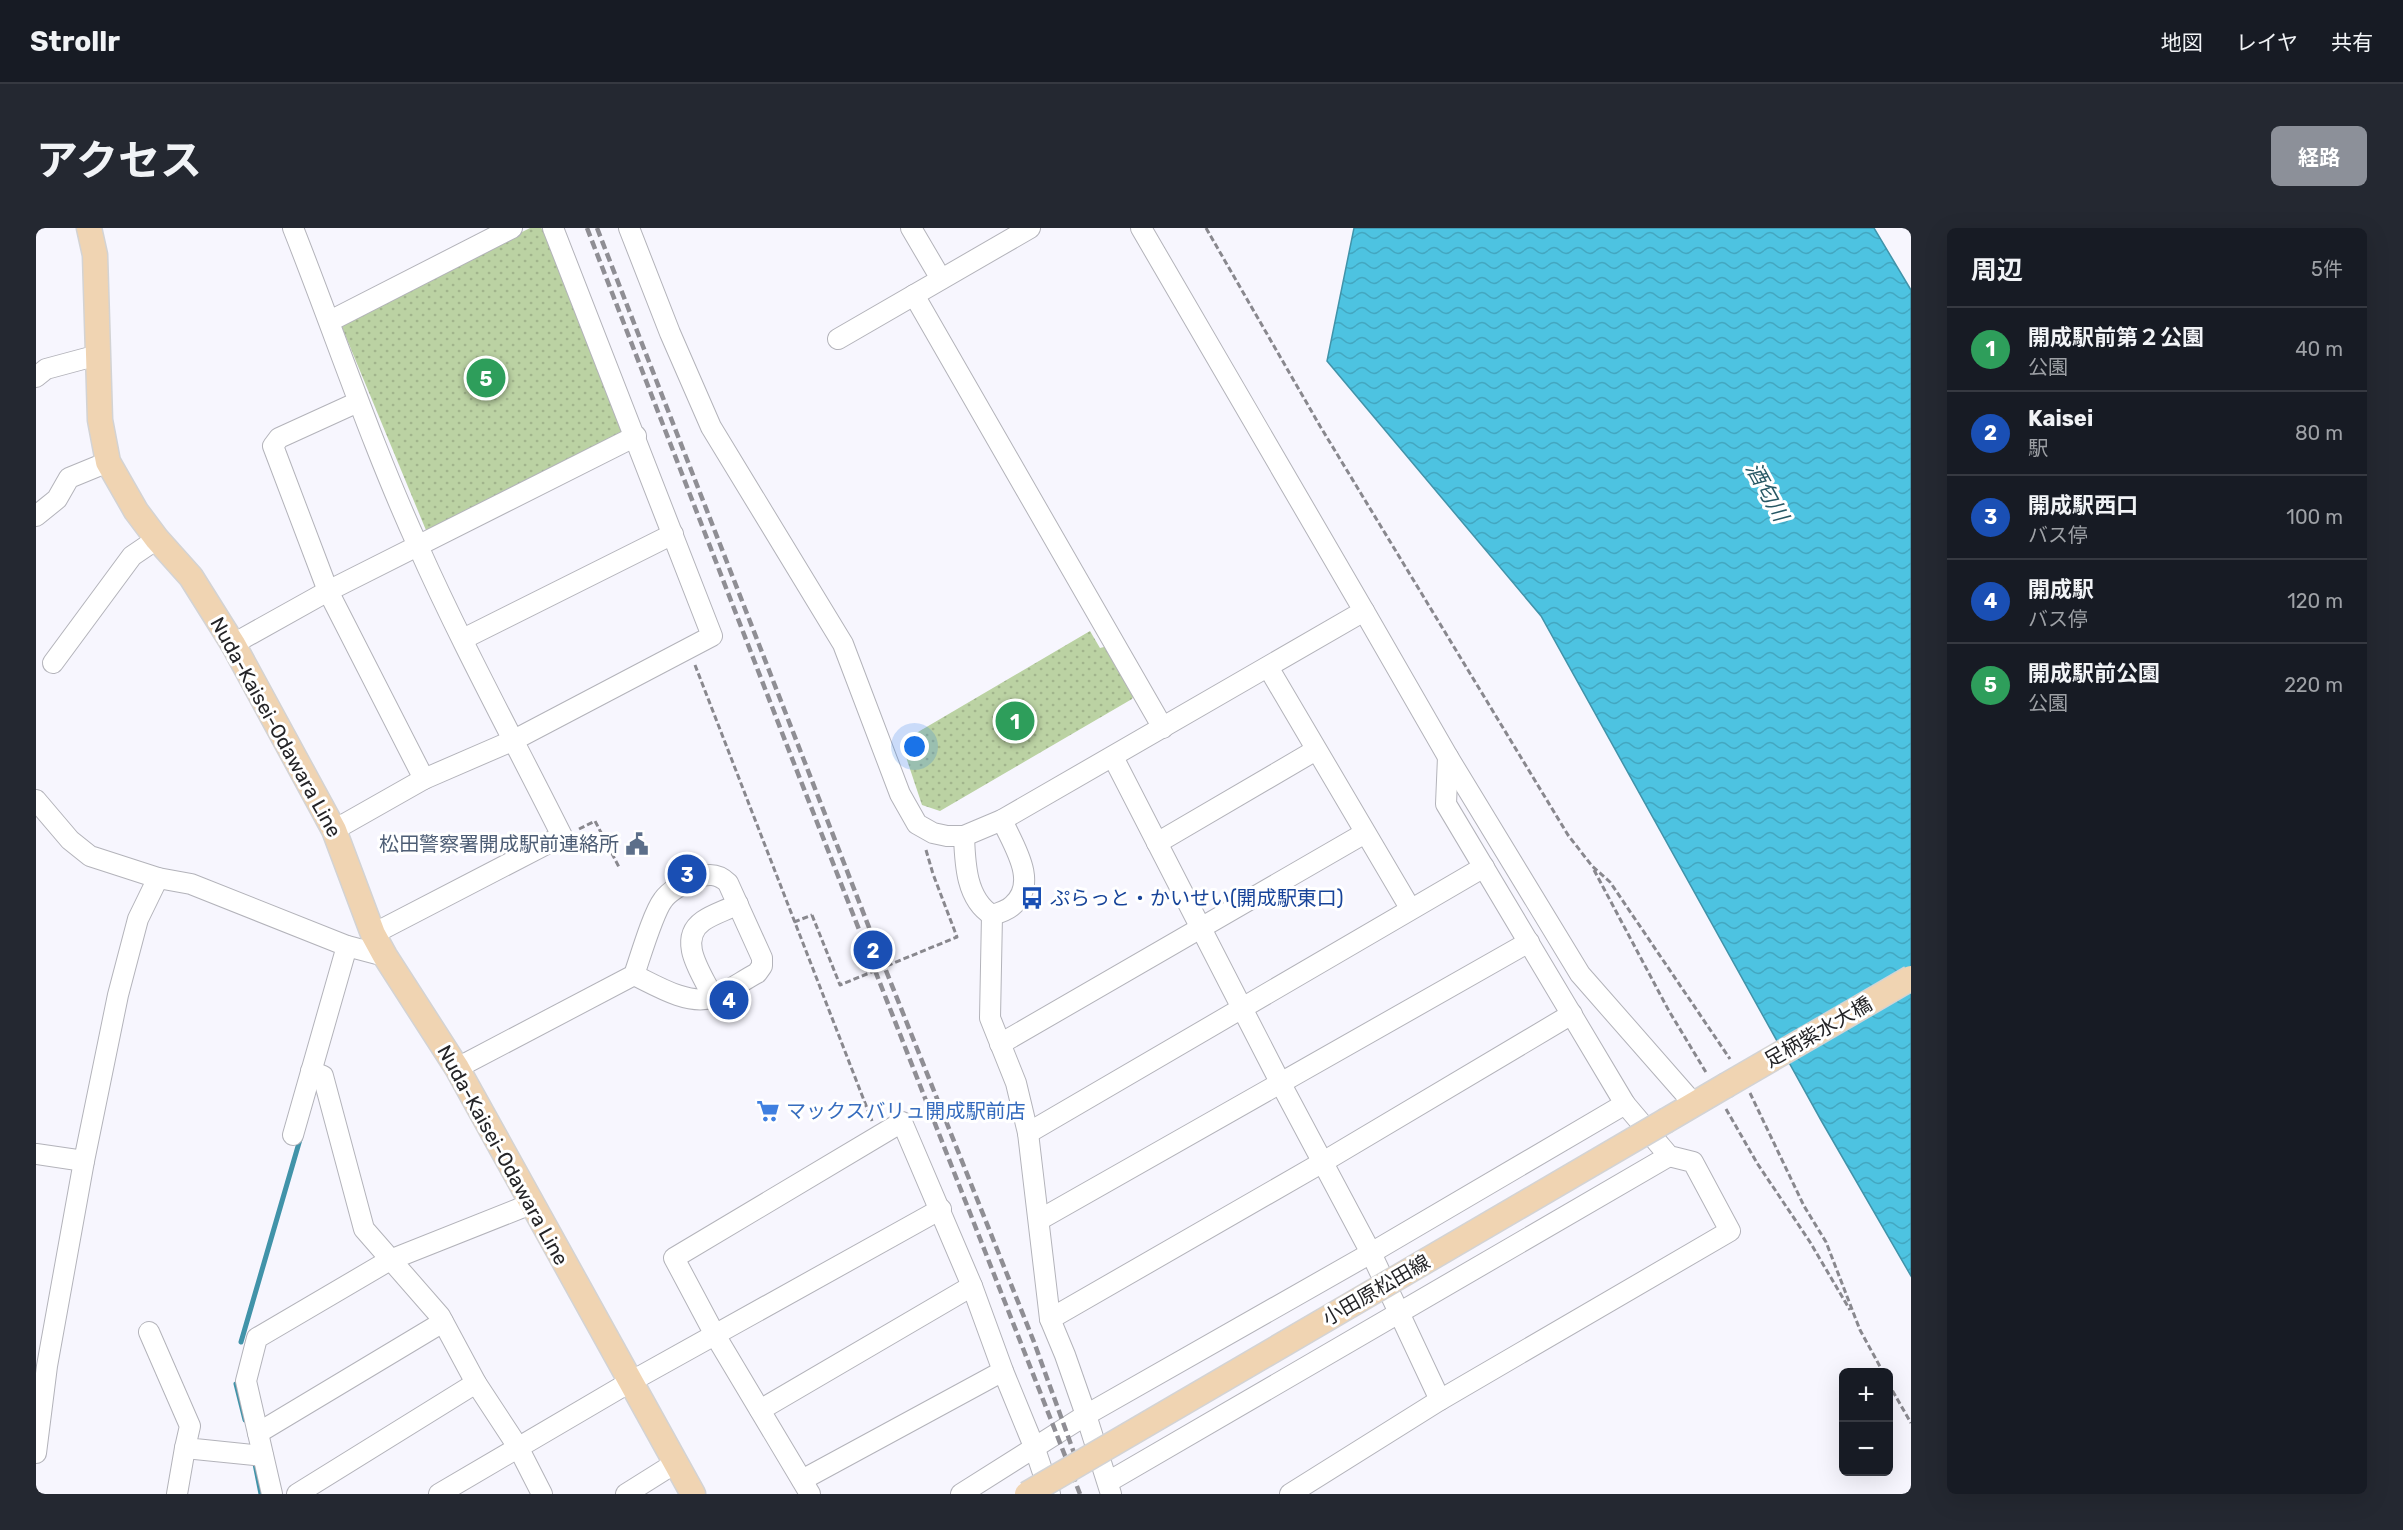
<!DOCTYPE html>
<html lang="ja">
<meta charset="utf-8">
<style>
body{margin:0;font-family:Rubik,"Noto Sans JP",sans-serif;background:#242831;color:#f1f3f6}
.controls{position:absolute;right:18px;bottom:18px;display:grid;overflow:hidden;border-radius:9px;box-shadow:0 6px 24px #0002}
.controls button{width:54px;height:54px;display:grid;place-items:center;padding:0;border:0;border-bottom:2px solid #363941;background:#171b24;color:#f1f3f6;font:30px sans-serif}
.you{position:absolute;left:879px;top:519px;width:21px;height:21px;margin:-15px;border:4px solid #fff;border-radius:50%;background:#1a73e8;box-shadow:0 0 0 9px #1a73e833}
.badge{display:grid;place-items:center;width:39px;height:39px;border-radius:50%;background:#8c9099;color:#fff;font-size:20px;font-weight:700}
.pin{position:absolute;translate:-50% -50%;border:3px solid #fff;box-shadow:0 2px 6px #0006}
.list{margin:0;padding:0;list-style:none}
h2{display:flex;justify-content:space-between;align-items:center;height:78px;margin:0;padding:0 24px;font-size:26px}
h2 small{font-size:20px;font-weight:400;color:#9ea1a6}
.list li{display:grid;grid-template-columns:39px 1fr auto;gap:18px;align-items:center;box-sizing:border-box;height:84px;padding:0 24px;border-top:2px solid #363941}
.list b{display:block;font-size:22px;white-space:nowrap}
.list p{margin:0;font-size:20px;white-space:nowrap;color:#9ea1a6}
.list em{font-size:20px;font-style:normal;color:#9ea1a6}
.map{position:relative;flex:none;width:1875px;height:1266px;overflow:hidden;border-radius:9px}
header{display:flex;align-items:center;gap:36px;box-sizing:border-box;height:84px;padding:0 30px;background:#171b24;border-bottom:2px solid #363941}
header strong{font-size:28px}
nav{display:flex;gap:33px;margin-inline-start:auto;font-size:21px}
.intro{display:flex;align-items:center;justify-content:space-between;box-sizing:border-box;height:144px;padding:0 36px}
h1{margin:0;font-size:42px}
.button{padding:15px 27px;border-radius:9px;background:#8c9099;color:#fff;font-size:21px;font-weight:700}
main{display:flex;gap:36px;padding:0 36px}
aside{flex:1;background:#171b24;border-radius:9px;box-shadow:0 6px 24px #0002}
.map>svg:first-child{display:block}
.park{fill:url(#park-dots)}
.water{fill:url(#water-waves);stroke:#4193a9;stroke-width:1.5}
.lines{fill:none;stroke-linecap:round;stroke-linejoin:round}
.stream{stroke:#4193a9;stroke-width:5}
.minor-casing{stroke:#b3b3ba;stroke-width:22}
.major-casing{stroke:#d3d3d4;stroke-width:27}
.path{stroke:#89888e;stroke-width:3;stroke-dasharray:6 3;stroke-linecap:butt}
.minor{stroke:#fff;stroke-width:20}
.major{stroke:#f0d4b2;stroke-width:24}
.rail{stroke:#8f8e94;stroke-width:4.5;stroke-dasharray:9 4.5;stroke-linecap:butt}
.major-bridge-casing{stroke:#d3d3d4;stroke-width:27;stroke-linecap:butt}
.path-bridge{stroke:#89888e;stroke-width:3;stroke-dasharray:6 3;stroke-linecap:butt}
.major-bridge{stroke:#f0d4b2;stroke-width:24}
.labels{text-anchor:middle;stroke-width:6;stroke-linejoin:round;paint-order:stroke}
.street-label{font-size:20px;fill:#242427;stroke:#fff}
.service-label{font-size:20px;fill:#4e5e75;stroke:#fff;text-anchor:end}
.transit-label{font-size:20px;fill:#164399;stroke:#fff;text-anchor:start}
.shop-label{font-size:20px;fill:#366cbe;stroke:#fff;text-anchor:start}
.water-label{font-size:21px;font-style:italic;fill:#265764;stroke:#fff}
</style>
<header>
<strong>Strollr</strong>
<nav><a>地図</a><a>レイヤ</a><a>共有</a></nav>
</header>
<div class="intro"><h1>アクセス</h1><a class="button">経路</a></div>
<main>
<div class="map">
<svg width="1875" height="1266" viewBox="0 0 1875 1266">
<defs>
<pattern id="park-dots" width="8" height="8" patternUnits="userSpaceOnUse" patternTransform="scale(1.5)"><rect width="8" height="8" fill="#bbd2a3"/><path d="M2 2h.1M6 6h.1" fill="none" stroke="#a1b48c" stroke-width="1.8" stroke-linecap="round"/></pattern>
<pattern id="water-waves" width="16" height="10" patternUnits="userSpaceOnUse" patternTransform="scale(1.5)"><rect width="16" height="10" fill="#4dc3e1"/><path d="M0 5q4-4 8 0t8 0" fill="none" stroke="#43a7c1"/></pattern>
</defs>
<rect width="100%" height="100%" fill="#f7f6fe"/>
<!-- park -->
<g class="park">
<polygon points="494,0 505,0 513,5 594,203 392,307 305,97"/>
<polygon points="1054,403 1064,420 1068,419 1073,421 1098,467 1096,471 904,583 886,577 865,514"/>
</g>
<!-- water -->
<polygon class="water" points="1318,0 1838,0 1875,62 1875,1048 1786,894 1505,388 1291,133"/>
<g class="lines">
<!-- stream -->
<g class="stream">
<polyline points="205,1114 265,908"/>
<polyline points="200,1156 209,1192"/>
<polyline points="218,1231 225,1266"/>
</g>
<!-- minor casing -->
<g class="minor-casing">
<g id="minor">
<path d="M257,0C299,106 335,215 382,318C426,417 478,512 526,608L337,706"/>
<polyline points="593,0 634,105 675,199 807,416 864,566 881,596 897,605 911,608 928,608 966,592 1328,383 1105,0"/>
<polyline points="875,0 905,51"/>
<polyline points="878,67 1127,500"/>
<polyline points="294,93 476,0"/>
<polyline points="802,111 994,0"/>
<polyline points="0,149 10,141 62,127"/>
<polyline points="322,174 243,210 237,218 292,363 388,551"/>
<polyline points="0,288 21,271 33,250 72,234"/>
<polyline points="1328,383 1412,529 1544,746 1658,876"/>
<polyline points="427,411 637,306"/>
<polyline points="197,416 292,363 600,208"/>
<polyline points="17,435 96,328 121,311"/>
<polyline points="1232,439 1374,680"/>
<polyline points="1077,529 1245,856 1335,1025 1404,1172"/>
<polyline points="0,572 34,612 54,628 122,650 155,656 311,718 349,728"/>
<polyline points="298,602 388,551 478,512 676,408 517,0"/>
<path d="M928,608C929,635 930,671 956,687C963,685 972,682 977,677C1003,654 977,617 966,592"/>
<polyline points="1121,615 1280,522"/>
<polyline points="956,687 954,790 980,855 992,905 1014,1091 1029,1127 1050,1187 1335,1025 1589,876 1410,576 1412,529"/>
<path d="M677,769C666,746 640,712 667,693C677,686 691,682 702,676"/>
<polyline points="964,816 1329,605"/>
<path d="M421,840L598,747C604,730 617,685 627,672C634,662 647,656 658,651C671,645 682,645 692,655L726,730V738L721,745C706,753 690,765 675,770C651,777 619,757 598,747"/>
<polyline points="275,843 287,848 328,1001 404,1088 440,1155 482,1219 506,1266"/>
<polyline points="992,905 1448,639"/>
<polyline points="257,907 311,718"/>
<polyline points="0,926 48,933"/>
<polyline points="1003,992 1493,714"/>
<polyline points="1014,1091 1287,934 1536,786"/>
<polyline points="113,1104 154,1198 149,1220 227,1228"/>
<polyline points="724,1182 936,1058"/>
<polyline points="222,1205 407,1094"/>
<polyline points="0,1225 11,1138 48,933 82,767 102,691 122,650"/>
<polyline points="766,1252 967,1143"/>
<polyline points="1072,1254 1633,928"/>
<polyline points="141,1266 149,1220"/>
<polyline points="236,1266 210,1153 221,1110 354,1032 495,976"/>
<polyline points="261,1266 440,1155"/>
<polyline points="403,1266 594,1154 905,981"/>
<polyline points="590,1266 641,1234"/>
<polyline points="774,1266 679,1107 638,1030 866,894 936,1058 967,1143 999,1221 1014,1266"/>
<polyline points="925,1266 1050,1187 1075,1266"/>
<polyline points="1254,1266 1404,1172 1694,1003 1657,934 1633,928 1589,876"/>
</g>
</g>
<!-- major casing -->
<g class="major-casing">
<g id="major">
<polyline points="53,0 59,27 64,192 72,234 100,283 121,311 155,349 197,416 298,602 337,706 349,728 421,840 657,1266"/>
<polyline points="1631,892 1689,858"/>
</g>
</g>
<!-- path -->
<g class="path">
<polyline points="1170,0 1284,198 1532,607 1556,638 1574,654 1694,831"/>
<polyline points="659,437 836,893"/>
<polyline points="543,601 559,593 584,641"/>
<polyline points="890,622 897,646"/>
<polyline points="1558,642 1633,783 1671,846"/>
<polyline points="758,694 776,687"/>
<polyline points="1714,865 1768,978 1790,1014 1824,1102 1847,1144"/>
<polyline points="1690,881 1721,935 1774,1014 1814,1082"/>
<polyline points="1852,1155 1875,1195"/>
</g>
<!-- minor -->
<use href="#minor" class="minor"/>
<!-- major -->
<use href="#major" class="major"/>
<!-- rail -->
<g class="rail">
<polyline points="551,0 750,515 1044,1266"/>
<polyline points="561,0 841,720 998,1114 1046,1247"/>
</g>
<!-- major-bridge casing -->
<g class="major-bridge-casing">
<g id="major-bridge">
<polyline points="1689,858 1875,750"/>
<polyline points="991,1266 1631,892"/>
</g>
</g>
<!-- path-bridge -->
<polyline class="path-bridge" points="776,687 804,757 921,709 897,646"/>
<!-- major-bridge -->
<use href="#major-bridge" class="major-bridge"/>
</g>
<!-- icons -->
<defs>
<g id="civic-bare" transform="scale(1.8)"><path d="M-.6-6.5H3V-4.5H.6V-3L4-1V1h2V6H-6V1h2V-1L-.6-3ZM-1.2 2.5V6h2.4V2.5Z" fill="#5c6f8a" stroke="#fff" stroke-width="2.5" paint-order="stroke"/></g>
<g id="bus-bare" transform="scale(1.8)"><path d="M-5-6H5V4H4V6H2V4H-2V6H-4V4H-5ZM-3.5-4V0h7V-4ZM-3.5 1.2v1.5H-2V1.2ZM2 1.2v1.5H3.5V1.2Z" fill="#1a4fb4" stroke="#fff" stroke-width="2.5" paint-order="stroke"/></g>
<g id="supermarket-bare" transform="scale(1.8)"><path d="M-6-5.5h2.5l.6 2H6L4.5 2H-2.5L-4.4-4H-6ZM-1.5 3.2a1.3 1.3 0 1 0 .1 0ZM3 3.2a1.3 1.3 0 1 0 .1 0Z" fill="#3f7fe0" stroke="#fff" stroke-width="2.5" paint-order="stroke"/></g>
</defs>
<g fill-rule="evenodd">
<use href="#civic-bare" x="601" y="616"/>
<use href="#bus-bare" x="996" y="670"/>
<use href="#supermarket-bare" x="732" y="883"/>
</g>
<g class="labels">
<!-- street labels -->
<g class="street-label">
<text transform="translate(240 499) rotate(61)" y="7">Nuda-Kaisei-Odawara Line</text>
<text transform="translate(1782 804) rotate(-30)" y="7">足柄紫水大橋</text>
<text transform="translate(467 927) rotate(61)" y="7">Nuda-Kaisei-Odawara Line</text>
<text transform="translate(1340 1062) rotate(-30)" y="7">小田原松田線</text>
</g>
<!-- service labels -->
<g class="service-label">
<text x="583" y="623">松田警察署開成駅前連絡所</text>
</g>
<!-- transit labels -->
<g class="transit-label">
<text x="1014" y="677">ぷらっと・かいせい(開成駅東口)</text>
</g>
<!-- shop labels -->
<g class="shop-label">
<text x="750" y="890">マックスバリュ開成駅前店</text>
</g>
<!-- water labels -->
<g class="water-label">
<text transform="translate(1731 264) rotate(61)" y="7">酒匂川</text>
</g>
</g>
</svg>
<div class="controls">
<button>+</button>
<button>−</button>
</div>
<div class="you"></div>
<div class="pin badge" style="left:979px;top:493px;background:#2e9e5b">1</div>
<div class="pin badge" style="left:837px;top:722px;background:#1a4fb4">2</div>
<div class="pin badge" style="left:651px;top:646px;background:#1a4fb4">3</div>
<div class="pin badge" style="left:693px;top:772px;background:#1a4fb4">4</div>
<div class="pin badge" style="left:450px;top:150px;background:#2e9e5b">5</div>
</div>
<aside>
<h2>周辺<small>5件</small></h2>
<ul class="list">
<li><span class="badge" style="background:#2e9e5b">1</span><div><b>開成駅前第２公園</b><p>公園</p></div><em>40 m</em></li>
<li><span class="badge" style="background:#1a4fb4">2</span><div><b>Kaisei</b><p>駅</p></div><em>80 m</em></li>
<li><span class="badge" style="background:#1a4fb4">3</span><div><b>開成駅西口</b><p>バス停</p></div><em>100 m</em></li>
<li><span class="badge" style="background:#1a4fb4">4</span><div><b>開成駅</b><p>バス停</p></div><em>120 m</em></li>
<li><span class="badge" style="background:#2e9e5b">5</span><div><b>開成駅前公園</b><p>公園</p></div><em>220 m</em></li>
</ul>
</aside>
</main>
